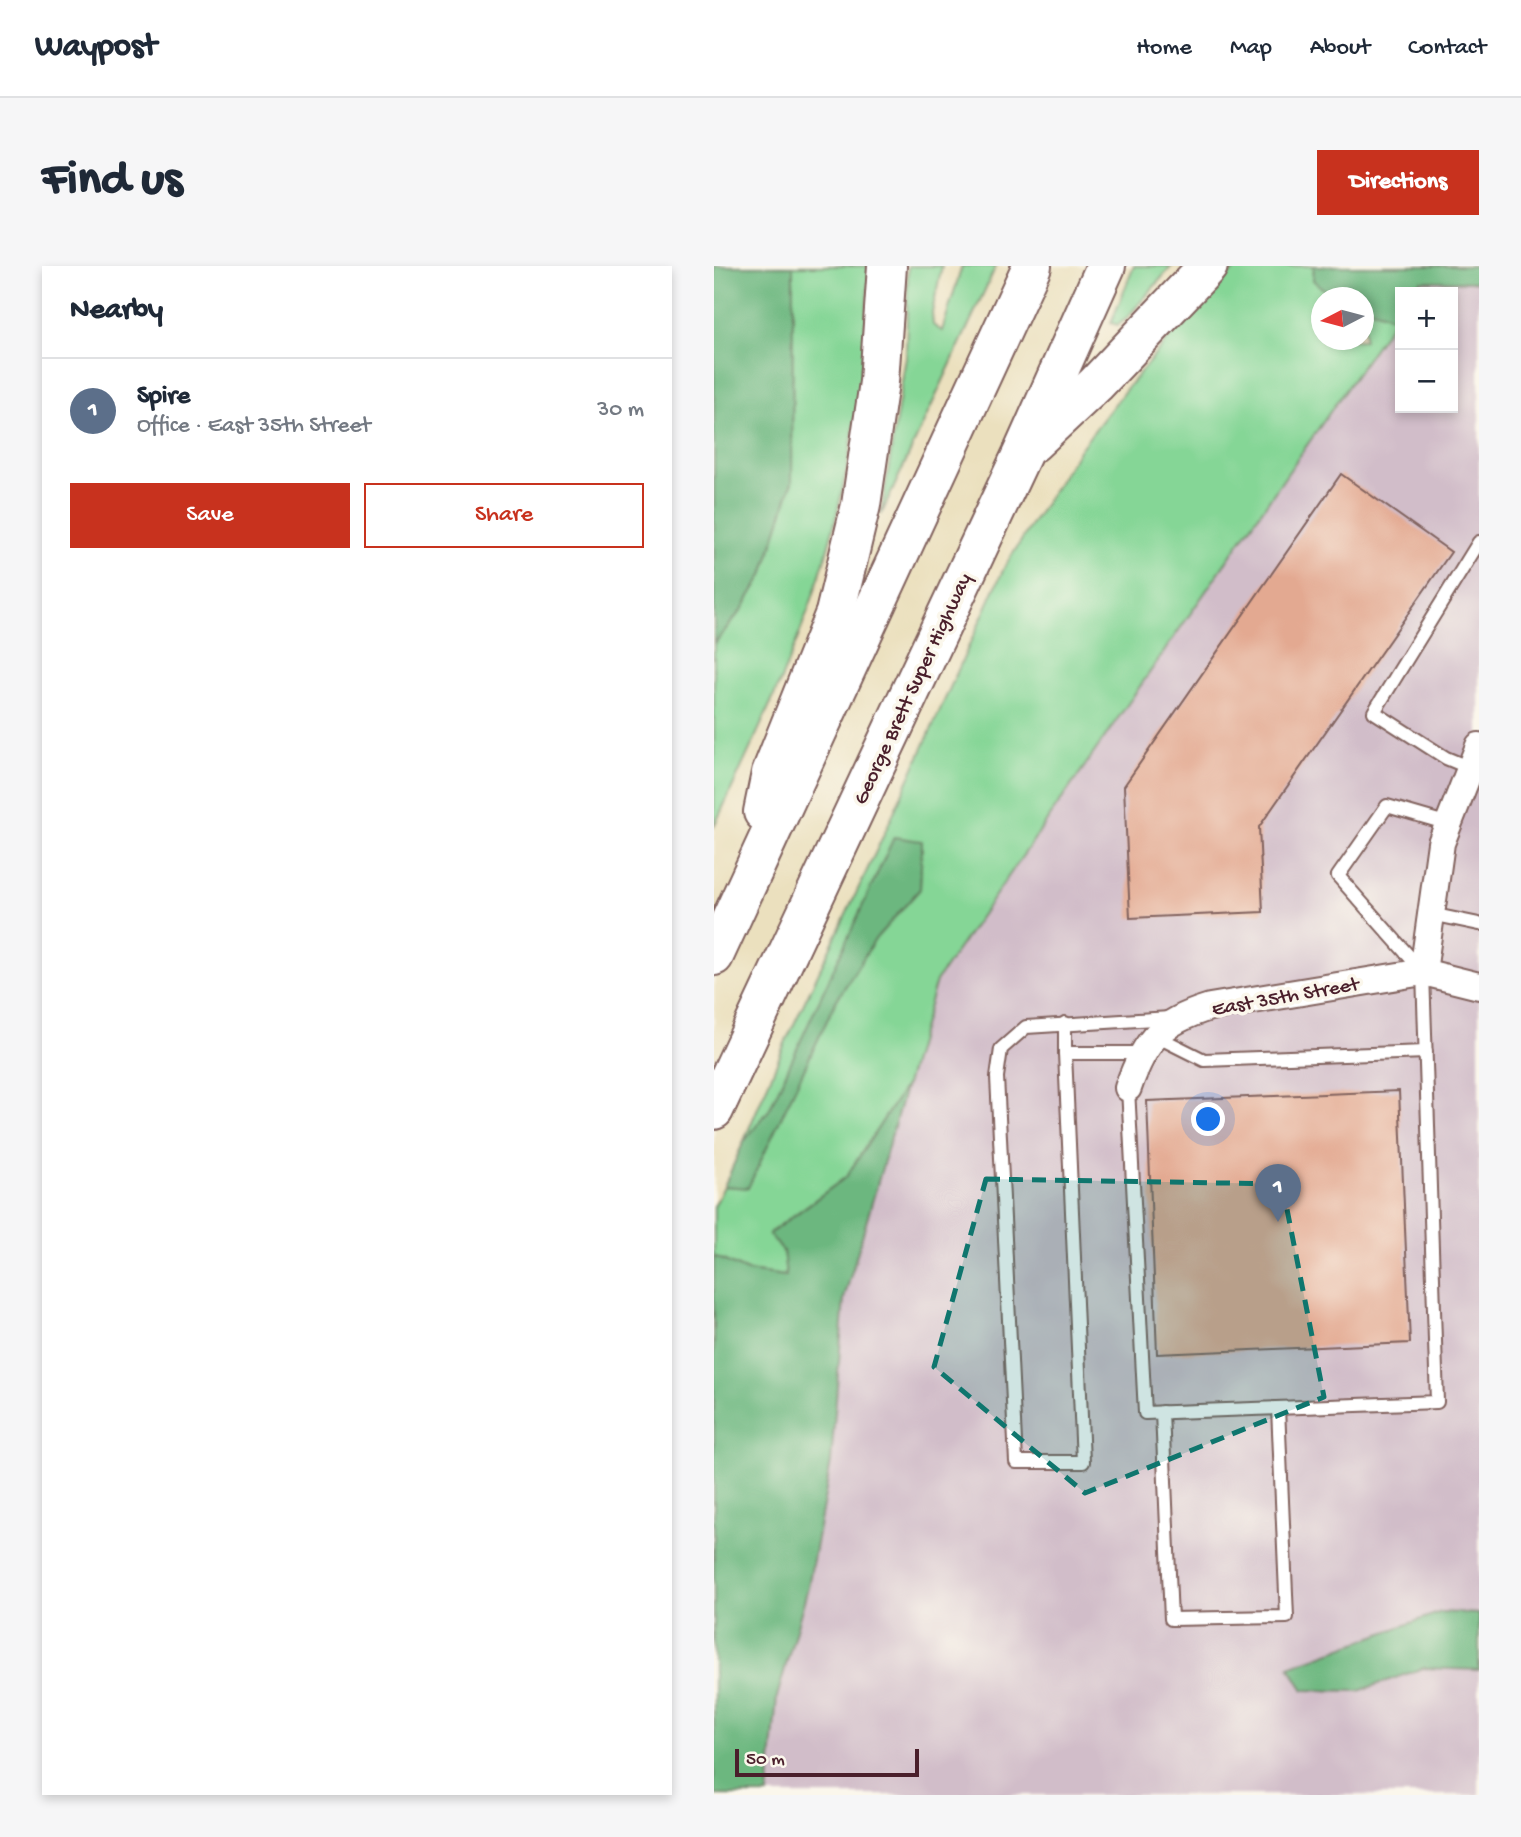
<!DOCTYPE html>
<meta charset="utf-8">
<style>
body{margin:0;font-family:"Gochi Hand",sans-serif;background:#f6f6f7;color:#1f2937}
.controls{position:absolute;right:21px;top:21px;display:grid;overflow:hidden;border-radius:0px;box-shadow:0 4px 10px #0003}
.controls button{width:63px;height:63px;display:grid;place-items:center;padding:0;border:0;border-bottom:2px solid #e0e1e3;background:#fff;color:#1f2937;font:35px sans-serif}
.compass{position:absolute;left:597px;top:21px;width:63px;height:63px;border-radius:50%;background:#fff;box-shadow:0 4px 10px #0003;rotate:264deg}
.scale{position:absolute;left:21px;bottom:18px;width:184px;box-sizing:border-box;padding-left:7px;border:4px solid #4a1f2b;border-top:0;font-size:19px;line-height:24px;white-space:nowrap;color:#4a1f2b;-webkit-text-stroke:5px #fbf7ec;paint-order:stroke}
.you{position:absolute;left:495px;top:854px;width:24px;height:24px;margin:-18px;border:5px solid #fff;border-radius:50%;background:#1a73e8;box-shadow:0 0 0 10px #1a73e833}
.badge{display:grid;place-items:center;width:46px;height:46px;border-radius:50%;background:#c8321e;color:#fff;font-size:23px;font-weight:700}
.pin{position:absolute;translate:-50% -58px;filter:drop-shadow(0 2px 4px #0008)}
.pin::after{content:'';position:absolute;top:37px;width:24px;height:21px;background:inherit;clip-path:polygon(0 0,100% 0,50% 100%)}
.list{margin:0;padding:0;list-style:none}
h2{display:flex;justify-content:space-between;align-items:center;height:91px;margin:0;padding:0 28px;font-size:30px}
h2 small{font-size:23px;font-weight:400;color:#747a83}
.list li{display:grid;grid-template-columns:46px 1fr auto;gap:21px;align-items:center;box-sizing:border-box;height:105px;padding:0 28px;border-top:2px solid #e0e1e3}
.list b{display:block;font-size:26px;white-space:nowrap}
.list p{margin:0;font-size:23px;white-space:nowrap;color:#747a83}
.list em{font-size:23px;font-style:normal;color:#747a83}
.actions{display:flex;gap:14px;padding:21px 28px}
.actions a{flex:1;padding:16px 0;border:2px solid #c8321e;border-radius:0px;text-align:center;font-size:24px;color:#c8321e}
.actions .main{background:#c8321e;color:#fff}
.map{position:relative;flex:none;width:765px;height:1529px;overflow:hidden;border-radius:0px}
header{display:flex;align-items:center;gap:42px;box-sizing:border-box;height:98px;padding:0 35px;background:#fff;border-bottom:2px solid #e0e1e3}
header strong{font-size:33px}
nav{display:flex;gap:38px;margin-inline-start:auto;font-size:24px}
.intro{display:flex;align-items:center;justify-content:space-between;box-sizing:border-box;height:168px;padding:0 42px}
h1{margin:0;font-size:49px}
.button{padding:18px 32px;border-radius:0px;background:#c8321e;color:#fff;font-size:24px;font-weight:700}
main{display:flex;gap:42px;padding:0 42px}
aside{flex:1;background:#fff;border-radius:0px;box-shadow:0 4px 10px #0003}
.map>svg:first-child{display:block}
.industrial{fill:#d1bdc9}
.green{fill:#85d696;stroke:#687a60;stroke-width:2}
.forest{fill:#6cb77f;stroke:#5b6b55;stroke-width:2}
.building{fill:#e3a991}
.lines{fill:none;stroke-linecap:round;stroke-linejoin:round}
.service-casing{stroke:#82635e;stroke-width:16}
.minor-casing{stroke:#82635e;stroke-width:30}
.motorway-casing{stroke:#82635e;stroke-width:42}
.service{stroke:#fff;stroke-width:12}
.minor{stroke:#fff;stroke-width:26}
.motorway{stroke:#fff;stroke-width:38}
.marked{fill:#0f766e;fill-opacity:0.2;stroke:#0f766e;stroke-width:5;stroke-dasharray:14 9;stroke-linejoin:round}
.labels{text-anchor:middle;stroke-width:7;stroke-linejoin:round;paint-order:stroke}
.street-label{font-size:21px;fill:#4a1f2b;stroke:#fbf7ec}
</style>
<header>
<strong>Waypost</strong>
<nav><a>Home</a><a>Map</a><a>About</a><a>Contact</a></nav>
</header>
<div class="intro"><h1>Find us</h1><a class="button">Directions</a></div>
<main>
<aside>
<h2>Nearby<small></small></h2>
<ul class="list">
<li><span class="badge" style="background:#5c6f8a">1</span><div><b>Spire</b><p>Office · East 35th Street</p></div><em>30 m</em></li>
</ul>
<div class="actions"><a class="main">Save</a><a>Share</a></div>
</aside>
<div class="map">
<svg width="765" height="1529" viewBox="0 0 765 1529">
<rect width="100%" height="100%" fill="#fbf7ec"/>
<filter id="ink" filterUnits="userSpaceOnUse"><feTurbulence type="fractalNoise" baseFrequency=".0143" numOctaves="2"/><feDisplacementMap in="SourceGraphic" scale="14" xChannelSelector="R" yChannelSelector="G"/><feConvolveMatrix kernelMatrix="1 2 1 2 8 2 1 2 1" color-interpolation-filters="sRGB"/></filter>
<filter id="wash" filterUnits="userSpaceOnUse"><feTurbulence type="fractalNoise" baseFrequency=".00686" numOctaves="4" result="noise"/><feDisplacementMap in="SourceGraphic" scale="28" xChannelSelector="R" yChannelSelector="G"/><feGaussianBlur stdDeviation="1.57" result="paint"/><feColorMatrix in="noise" values="0 0 0 0 0 0 0 0 0 0 0 0 0 0 0 0 0 1.4 0 .05"/><feComposite in="paint" operator="in"/></filter>
<g filter="url(#wash)">
<rect width="100%" height="100%" fill="#ebe0be"/>
<!-- industrial -->
<polygon class="industrial" points="706,15 765,16 765,1529 54,1529 63,1431 94,1321 117,1196 130,1033 222,715 686,44 686,142 739,142 739,26 699,26"/>
<!-- green -->
<g class="green">
<path d="M79,0H155C151,107 137,213 104,315C77,400 37,480 0,561V378L29,342L49,309L78,216Z"/>
<polygon points="194,0 228,0 218,46 219,59 228,65 248,0 282,0 167,249 192,91"/>
<polygon points="420,0 458,0 412,53 404,59 397,57"/>
<polygon points="524,0 600,0 599,14 624,31 608,32 608,74 650,74 650,40 681,52 222,715 192,819 132,911 58,965 69,985 72,1010 33,1005 0,990 0,941 10,920 34,921 122,735 162,672 206,623 208,575 55,844 29,877 72,775 166,577 291,300 366,183 413,122 472,52"/>
</g>
<!-- forest -->
<g class="forest">
<polygon points="0,0 79,0 78,216 49,309 29,342 0,378"/>
<polygon points="600,0 765,0 765,16 707,15 699,26 686,26 686,44 681,52 650,40 650,32 616,29 599,14"/>
<polygon points="180,571 208,575 206,623 162,672 122,735 34,922 10,920 29,877 55,844"/>
<polygon points="192,819 130,1033 117,1196 94,1321 63,1431 54,1529 0,1529 0,990 33,1005 72,1010 69,985 55,968 132,911"/>
<polygon points="727,1346 765,1348 765,1404 709,1402 645,1425 590,1424 575,1401"/>
</g>
<g id="blocks">
<!-- building -->
<g class="building">
<polygon points="627,208 737,286 545,561 549,646 416,652 410,520"/>
<polygon points="685,825 696,1077 443,1088 433,835"/>
</g>
</g>
</g>
<g filter="url(#ink)">
<use href="#blocks" fill-opacity="0" stroke="#82635e" stroke-width="2"/>
<g class="lines">
<!-- service casing -->
<g class="service-casing">
<g id="service">
<polyline points="756,502 732,492 660,446 765,276"/>
<polyline points="717,648 765,658"/>
<polyline points="442,770 490,794 712,786"/>
<polyline points="351,787 351,757"/>
<polyline points="429,787 351,787 369,1196 302,1196 283,811 287,783 312,761 456,752"/>
<polyline points="414,822 431,1147 723,1136 709,706 624,610 673,540 735,558"/>
<polyline points="448,1146 457,1353 573,1351 564,1142"/>
</g>
</g>
<!-- minor casing -->
<g class="minor-casing">
<g id="minor">
<polyline points="709,706 727,577 765,480"/>
<path d="M414,822C431,773 447,756 496,741L709,706L765,720"/>
</g>
</g>
<!-- motorway casing -->
<g class="motorway-casing">
<g id="motorway">
<polyline points="319,177 382,118 494,0"/>
<polyline points="49,546 57,507 121,347 147,239 165,116 173,0"/>
<polyline points="0,690 318,0"/>
<polyline points="0,844 308,188 392,0"/>
</g>
</g>
<!-- service -->
<use href="#service" class="service"/>
<!-- minor -->
<use href="#minor" class="minor"/>
<!-- motorway -->
<use href="#motorway" class="motorway"/>
</g>
</g>
<!-- marked area -->
<path class="marked" d="M272,913L568,918L610,1131L371,1227L220,1101Z"/>
<g class="labels">
<!-- street labels -->
<g class="street-label">
<text transform="translate(197 422) rotate(-65)" y="7">George Brett Super Highway</text>
<text transform="translate(571 729) rotate(-10)" y="7">East 35th Street</text>
</g>
</g>
</svg>
<div class="controls">
<button>+</button>
<button>−</button>
</div>
<svg class="compass" viewBox="-18 -18 36 36"><path d="M0-13l5 13h-10z" fill="#e53935"/><path d="M0 13l5-13h-10z" fill="#747a83"/></svg>
<div class="scale">50 m</div>
<div class="you"></div>
<div class="pin badge" style="left:564px;top:956px;background:#5c6f8a">1</div>
</div>
</main>
